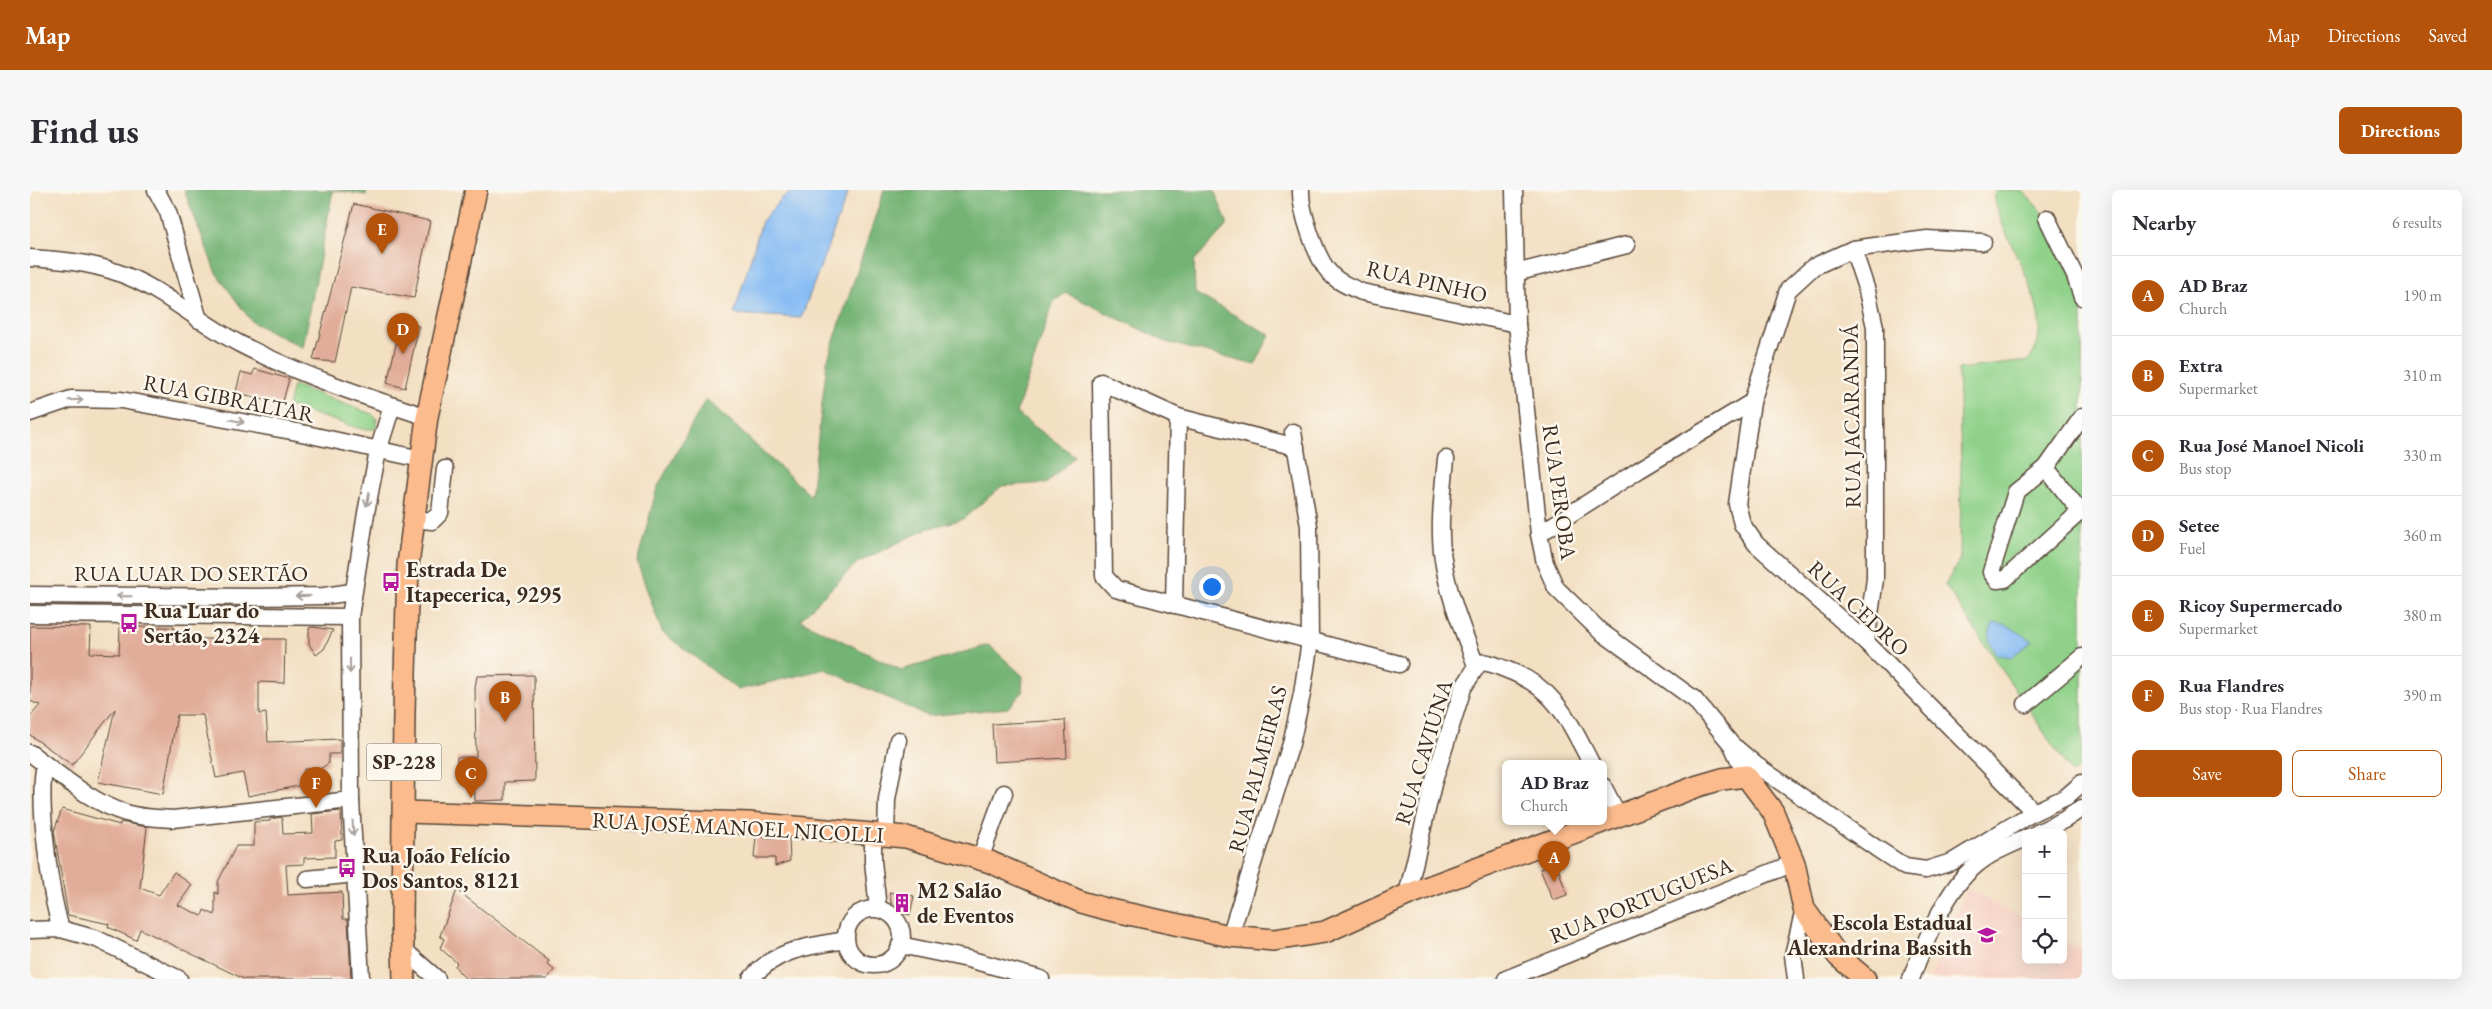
<!DOCTYPE html>
<meta charset="utf-8">
<style>
body{margin:0;font-family:"EB Garamond",serif;background:#f7f7f7;color:#2b2b33}
.controls{position:absolute;right:15px;bottom:15px;display:grid;overflow:hidden;border-radius:8px;box-shadow:0 5px 20px #0002}
.controls button{width:45px;height:45px;display:grid;place-items:center;padding:0;border:0;border-bottom:1px solid #e1e1e2;background:#fff;color:#2b2b33;font:25px sans-serif}
.you{position:absolute;left:1181px;top:396px;width:18px;height:18px;margin:-12px;border:4px solid #fff;border-radius:50%;background:#1a73e8;box-shadow:0 0 0 8px #1a73e833}
.badge{display:grid;place-items:center;width:32px;height:32px;border-radius:50%;background:#b45309;color:#fff;font-size:16px;font-weight:700}
.pin{position:absolute;translate:-50% -41px;filter:drop-shadow(0 1px 2px #0008)}
.pin::after{content:'';position:absolute;top:26px;width:18px;height:15px;background:inherit;clip-path:polygon(0 0,100% 0,50% 100%)}
.popup{position:absolute;left:1472px;top:570px;width:105px;height:65px;box-sizing:border-box;display:grid;place-content:center;border-radius:8px;background:#fff;filter:drop-shadow(0 1px 4px #0005);font-size:16px;white-space:nowrap;color:#7c7c81}
.popup b{font-size:19px;color:#2b2b33}
.popup::after{content:'';position:absolute;left:50%;top:100%;margin-left:-10px;border:10px solid transparent;border-top-color:#fff}
.list{margin:0;padding:0;list-style:none}
h2{display:flex;justify-content:space-between;align-items:center;height:65px;margin:0;padding:0 20px;font-size:21px}
h2 small{font-size:16px;font-weight:400;color:#7c7c81}
.list li{display:grid;grid-template-columns:32px 1fr auto;gap:15px;align-items:center;box-sizing:border-box;height:80px;padding:0 20px;border-top:1px solid #e1e1e2}
.list b{display:block;font-size:19px;white-space:nowrap}
.list p{margin:0;font-size:16px;white-space:nowrap;color:#7c7c81}
.list em{font-size:16px;font-style:normal;color:#7c7c81}
.actions{display:flex;gap:10px;padding:15px 20px}
.actions a{flex:1;padding:11px 0;border:1px solid #b45309;border-radius:8px;text-align:center;font-size:18px;color:#b45309}
.actions .main{background:#b45309;color:#fff}
.icon{flex:none;width:28px;height:28px;fill:none;stroke:currentColor;stroke-width:2;stroke-linecap:round;stroke-linejoin:round}
.map{position:relative;flex:none;width:2052px;height:789px;overflow:hidden;border-radius:8px}
header{display:flex;align-items:center;gap:30px;box-sizing:border-box;height:70px;padding:0 25px;background:#b45309;color:#fff}
header strong{font-size:24px}
nav{display:flex;gap:28px;margin-inline-start:auto;font-size:18px}
.intro{display:flex;align-items:center;justify-content:space-between;box-sizing:border-box;height:120px;padding:0 30px}
h1{margin:0;font-size:35px}
.button{padding:12px 22px;border-radius:8px;background:#b45309;color:#fff;font-size:18px;font-weight:700}
main{display:flex;gap:30px;padding:0 30px}
aside{flex:1;background:#fff;border-radius:8px;box-shadow:0 5px 20px #0002}
.map>svg:first-child{display:block}
.built{fill:#f6d2c4}
.green{fill:#8fd189;stroke:#657e54}
.forest{fill:#73b375;stroke:#576e4a}
.water{fill:#85bbf4;stroke:#607289}
.building{fill:#e1ad9a}
.lines{fill:none;stroke-linecap:round;stroke-linejoin:round}
.minor-casing{stroke:#574537;stroke-width:19}
.major-casing{stroke:#574537;stroke-width:24}
.minor{stroke:#fff;stroke-width:16}
.major{stroke:#fbbb8c;stroke-width:21}
.oneway{stroke:#a79f9a}
.labels{text-anchor:middle;stroke-width:5;stroke-linejoin:round;paint-order:stroke}
.shield{fill:#fbf7ec;stroke:#75685c;stroke-width:1}
.shield-label{font-size:21px;font-weight:bold;fill:#3b2a1e}
.street-label{font-size:22px;fill:#3b2a1e;stroke:#fbf7ec}
.poi-label{font-size:22px;font-weight:bold;fill:#3b2a1e;stroke:#fbf7ec;text-anchor:start}
</style>
<header>
<strong>Map</strong>
<nav><a>Map</a><a>Directions</a><a>Saved</a></nav>
</header>
<div class="intro"><h1>Find us</h1><a class="button">Directions</a></div>
<main>
<div class="map">
<svg width="2052" height="789" viewBox="0 0 2052 789">
<rect width="100%" height="100%" fill="#fbf7ec"/>
<filter id="ink" filterUnits="userSpaceOnUse"><feTurbulence type="fractalNoise" baseFrequency=".02" numOctaves="2"/><feDisplacementMap in="SourceGraphic" scale="10" xChannelSelector="R" yChannelSelector="G"/><feConvolveMatrix kernelMatrix="1 2 1 2 8 2 1 2 1" color-interpolation-filters="sRGB"/></filter>
<filter id="wash" filterUnits="userSpaceOnUse"><feTurbulence type="fractalNoise" baseFrequency=".0096" numOctaves="4" result="noise"/><feDisplacementMap in="SourceGraphic" scale="20" xChannelSelector="R" yChannelSelector="G"/><feGaussianBlur stdDeviation="1.12" result="paint"/><feColorMatrix in="noise" values="0 0 0 0 0 0 0 0 0 0 0 0 0 0 0 0 0 1.4 0 .05"/><feComposite in="paint" operator="in"/></filter>
<g filter="url(#wash)">
<rect width="100%" height="100%" fill="#f3dfc2"/>
<!-- built -->
<polygon class="built" points="1937,698 1996,730 1996,770 2033,770 2033,750 2052,760 2052,789 1900,789"/>
<!-- green -->
<g class="green">
<path d="M1965,0H1992L2017,28L2052,107V575L2042,584L1915,395L1930,369L1931,274L1928,179L1998,171C2030,133 1985,69 1971,30C1968,21 1963,10 1965,0Z"/>
<polygon points="263,195 342,224 347,229 346,239 331,239 258,216"/>
</g>
<!-- forest -->
<g class="forest">
<polygon points="154,0 337,0 336,5 303,0 273,158 222,132 186,83"/>
<polygon points="854,0 1184,0 1198,34 1164,71 1165,103 1240,145 1225,175 1136,152 1036,103 1024,111 986,223 1045,266 1017,293 972,296 933,329 896,339 827,373 770,430 871,480 959,455 993,486 992,503 978,518 897,526 795,479 708,500 632,442 607,372 627,298 676,209 781,306 797,172"/>
</g>
<!-- water -->
<g class="water">
<polygon points="765,0 819,0 771,128 704,124 732,31 752,8"/>
<path d="M1964,433L1977,435L2003,451L1981,467L1966,464C1959,452 1956,445 1964,433Z"/>
</g>
<g id="blocks">
<!-- building -->
<g class="building">
<polygon points="324,14 400,31 384,108 321,97 305,172 283,170"/>
<polygon points="371,133 389,136 375,198 357,193"/>
<polygon points="225,179 259,189 252,215 206,202 211,182 222,185"/>
<polygon points="0,436 61,437 60,463 89,464 90,437 144,437 144,449 255,449 254,493 229,492 229,524 236,523 238,552 310,549 310,564 299,564 299,573 290,579 274,579 273,595 218,606 213,583 186,588 173,525 147,525 133,604 68,592 85,519 42,575 0,545 0,527 10,515 0,511"/>
<polygon points="283,437 303,440 294,459 286,465 279,454 279,438"/>
<polygon points="504,485 505,591 475,592 475,610 445,611 444,583 427,584 427,567 446,567 445,497 447,486"/>
<polygon points="1035,530 1037,568 964,572 962,534"/>
<polygon points="32,619 90,635 90,632 117,637 110,698 129,705 144,682 162,695 148,715 172,726 174,720 185,725 185,702 188,704 188,692 206,656 224,656 224,632 240,631 240,629 252,627 253,644 283,643 282,624 311,621 312,650 305,651 305,667 274,668 274,674 256,675 258,705 312,702 313,729 318,729 321,789 214,789 110,739 106,750 78,737 79,734 38,725 24,641"/>
<polygon points="726,646 759,649 760,671 745,676 745,668 724,668"/>
<polygon points="1519,675 1527,675 1537,705 1523,710 1510,679"/>
<polygon points="427,700 519,771 517,774 524,780 517,789 436,789 430,783 425,776 427,773 410,758 414,749 410,746"/>
<polygon points="859,702 884,706 880,725 866,721 862,716"/>
</g>
</g>
</g>
<g filter="url(#ink)">
<use href="#blocks" fill-opacity="0" stroke="#574537" stroke-width="1"/>
<g class="lines">
<!-- minor casing -->
<g class="minor-casing">
<g id="minor">
<polyline points="126,0 138,22 169,130"/>
<path d="M1271,0C1270,20 1286,67 1299,82C1307,92 1320,97 1332,102L1487,134"/>
<polyline points="1484,0 1487,134 1509,344 1515,373 1526,398 1570,441 1664,509 1702,555 1716,586"/>
<polyline points="2017,28 2045,86 2052,107"/>
<polyline points="1823,59 1897,49 1953,52"/>
<path d="M0,68C29,70 58,72 86,82C131,97 168,132 210,154C270,185 333,206 397,227"/>
<polyline points="1485,83 1597,55"/>
<polyline points="1722,212 1707,314 1712,334 1726,354 1836,452 2004,622"/>
<polyline points="0,223 41,209 91,210 267,242 391,269"/>
<polyline points="2052,227 2016,278 1986,302 1961,382 1967,390 1975,389 2052,320"/>
<polyline points="1266,257 1148,227 1071,192 1074,386 1086,399 1369,474"/>
<path d="M1416,269C1413,302 1408,336 1413,369C1418,406 1434,442 1446,476"/>
<polyline points="2016,278 2050,321"/>
<polyline points="384,329 402,331 410,323 415,279"/>
<polyline points="1509,344 1609,280 1722,212 1758,100 1783,77 1823,59 1837,101 1845,137 1845,389 1836,452"/>
<polyline points="0,405 226,407 294,406 322,402"/>
<polyline points="1144,415 1148,227"/>
<polyline points="0,424 320,427"/>
<polyline points="1996,514 2052,467"/>
<polyline points="1706,558 1726,575 1846,658 1875,677 1896,680 1922,672 2004,622 2036,607 2052,593"/>
<path d="M0,563C29,584 62,613 96,623C111,628 128,628 143,629L321,610"/>
<path d="M15,574C7,611 20,702 31,739"/>
<polyline points="1573,596 1589,627"/>
<polyline points="843,642 843,671 848,719"/>
<polyline points="2007,643 2034,630 2052,618"/>
<polyline points="856,645 857,609 868,550"/>
<polyline points="950,669 974,603"/>
<polyline points="277,689 325,684"/>
<path d="M1377,705L1403,594L1433,498L1449,473C1458,471 1467,476 1475,479C1525,497 1538,529 1561,573"/>
<circle cx="844" cy="747" r="28"/>
<polyline points="0,740 31,739 67,749 149,789"/>
<polyline points="1200,746 1261,554 1272,504 1280,451 1279,336 1263,242"/>
<polyline points="870,755 938,769 1011,789"/>
<polyline points="374,760 407,789"/>
<polyline points="331,789 321,610 320,427 336,323 348,261 362,216"/>
<path d="M721,789C745,759 780,756 816,750"/>
<polyline points="1476,789 1764,673"/>
<polyline points="1766,789 1763,765 1774,719"/>
<path d="M1881,789C1893,755 1917,698 1945,676C1960,663 1978,656 1996,648"/>
</g>
</g>
<!-- major casing -->
<g class="major-casing">
<g id="major">
<polyline points="374,622 719,633 876,647 960,672 1051,712 1076,719 1200,746 1244,750 1295,742 1377,705 1668,596 1692,589 1716,586 1743,622 1764,673 1774,719 1808,766 1835,789"/>
<polyline points="374,789 372,733 374,522 378,375 397,227 446,0"/>
</g>
</g>
<!-- minor -->
<use href="#minor" class="minor"/>
<!-- major -->
<use href="#major" class="major"/>
</g>
<!-- one-way arrows -->
<defs><path id="oneway-shaft" d="M-6 0H5M1.5-3L5.5 0L1.5 3" fill="none" stroke-width="1.6" stroke-linecap="round" stroke-linejoin="round" transform="scale(1.25)"/></defs>
<g class="oneway">
<use href="#oneway-shaft" transform="translate(46 210) rotate(-2)"/>
<use href="#oneway-shaft" transform="translate(207 231) rotate(11)"/>
<use href="#oneway-shaft" transform="translate(338 309) rotate(101)"/>
<use href="#oneway-shaft" transform="translate(94 406) rotate(-179)"/>
<use href="#oneway-shaft" transform="translate(273 406) rotate(178)"/>
<use href="#oneway-shaft" transform="translate(320 476) rotate(90)"/>
<use href="#oneway-shaft" transform="translate(323 638) rotate(87)"/>
</g>
</g>
<!-- icons -->
<defs>
<g id="bus-bare" transform="scale(1.5)"><path d="M-5-6H5V4H4V6H2V4H-2V6H-4V4H-5ZM-3.5-4V0h7V-4ZM-3.5 1.2v1.5H-2V1.2ZM2 1.2v1.5H3.5V1.2Z" fill="#b5179e" stroke="#fbf7ec" stroke-width="2.5" paint-order="stroke"/></g>
<g id="building-bare" transform="scale(1.5)"><path d="M-4-6H4V6H1V3H-1V6H-4ZM-2.5-4.3h1.7v1.8h-1.7ZM.8-4.3h1.7v1.8H.8ZM-2.5-1h1.7V.8h-1.7ZM.8-1h1.7V.8H.8Z" fill="#b5179e" stroke="#fbf7ec" stroke-width="2.5" paint-order="stroke"/></g>
<g id="school-bare" transform="scale(1.5)"><path d="M0-5L7-2L0 1L-7-2ZM-4 1L0 2.5L4 1V4Q0 6-4 4Z" fill="#b5179e" stroke="#fbf7ec" stroke-width="2.5" paint-order="stroke"/></g>
</defs>
<g fill-rule="evenodd">
<use href="#bus-bare" x="361" y="392"/>
<use href="#bus-bare" x="99" y="433"/>
<use href="#bus-bare" x="317" y="678"/>
<use href="#building-bare" x="872" y="713"/>
<use href="#school-bare" x="1957" y="745"/>
</g>
<g class="labels">
<!-- shield labels -->
<rect class="shield" x="336.5" y="553.5" width="75" height="37" rx="4"/>
<g class="shield-label">
<text x="374" y="579">SP-228</text>
</g>
<!-- street labels -->
<g class="street-label">
<text transform="translate(1397 91) rotate(13)" y="8">RUA PINHO</text>
<text transform="translate(199 208) rotate(11)" y="8">RUA GIBRALTAR</text>
<text transform="translate(1821 226) rotate(-91)" y="8">RUA JACARANDÁ</text>
<text transform="translate(1530 302) rotate(82)" y="8">RUA PEROBA</text>
<text x="161" y="391">RUA LUAR DO SERTÃO</text>
<text transform="translate(1829 418) rotate(43)" y="8">RUA CEDRO</text>
<text transform="translate(1393 562) rotate(-73)" y="8">RUA CAVIÚNA</text>
<text transform="translate(1227 579) rotate(-75)" y="8">RUA PALMEIRAS</text>
<text transform="translate(708 637) rotate(3)" y="8">RUA JOSÉ MANOEL NICOLLI</text>
<text transform="translate(1611 710) rotate(-22)" y="8">RUA PORTUGUESA</text>
</g>
<!-- poi labels -->
<g class="poi-label">
<text x="376" y="387">Estrada De<tspan x="376" dy="25">Itapecerica, 9295</tspan></text>
<text x="114" y="428">Rua Luar do<tspan x="114" dy="25">Sertão, 2324</tspan></text>
<text x="332" y="673">Rua João Felício<tspan x="332" dy="25">Dos Santos, 8121</tspan></text>
<text x="887" y="708">M2 Salão<tspan x="887" dy="25">de Eventos</tspan></text>
<text x="1942" y="740" text-anchor="end">Escola Estadual<tspan x="1942" dy="25">Alexandrina Bassith</tspan></text>
</g>
</g>
</svg>
<div class="controls">
<button>+</button>
<button>−</button>
<button><svg class="icon" aria-label="locate" viewBox="0 0 24 24"><circle cx="12" cy="12" r="6"/><path d="M12 2v4M12 18v4M2 12h4M18 12h4"/></svg></button>
</div>
<div class="you"></div>
<div class="pin badge" style="left:1524px;top:692px">A</div>
<div class="popup"><b>AD Braz</b>Church</div>
<div class="pin badge" style="left:475px;top:532px">B</div>
<div class="pin badge" style="left:441px;top:608px">C</div>
<div class="pin badge" style="left:373px;top:164px">D</div>
<div class="pin badge" style="left:352px;top:64px">E</div>
<div class="pin badge" style="left:286px;top:618px">F</div>
</div>
<aside>
<h2>Nearby<small>6 results</small></h2>
<ul class="list">
<li><span class="badge">A</span><div><b>AD Braz</b><p>Church</p></div><em>190 m</em></li>
<li><span class="badge">B</span><div><b>Extra</b><p>Supermarket</p></div><em>310 m</em></li>
<li><span class="badge">C</span><div><b>Rua José Manoel Nicoli</b><p>Bus stop</p></div><em>330 m</em></li>
<li><span class="badge">D</span><div><b>Setee</b><p>Fuel</p></div><em>360 m</em></li>
<li><span class="badge">E</span><div><b>Ricoy Supermercado</b><p>Supermarket</p></div><em>380 m</em></li>
<li><span class="badge">F</span><div><b>Rua Flandres</b><p>Bus stop · Rua Flandres</p></div><em>390 m</em></li>
</ul>
<div class="actions"><a class="main">Save</a><a>Share</a></div>
</aside>
</main>
